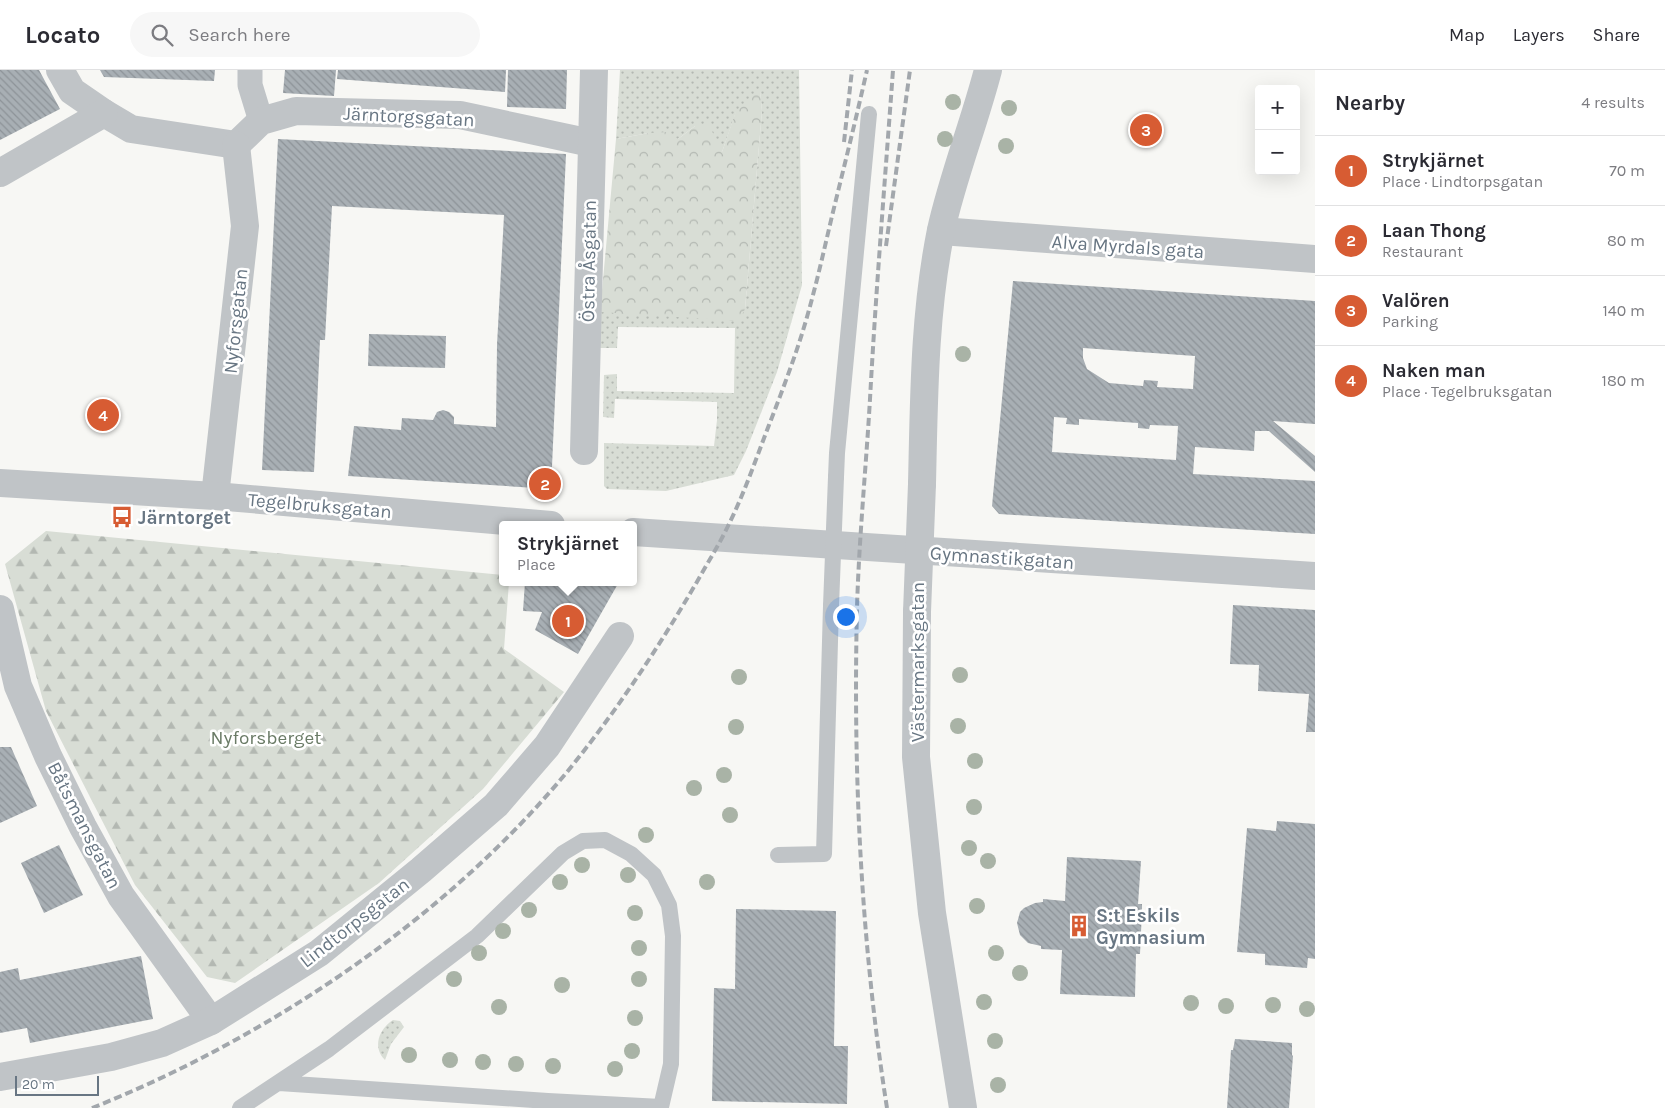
<!DOCTYPE html>
<meta charset="utf-8">
<style>
body{margin:0;font-family:Karla,sans-serif;background:#f7f7f7;color:#2b2b33}
.controls{position:absolute;right:15px;top:15px;display:grid;overflow:hidden;border-radius:5px;box-shadow:0 5px 20px #0002}
.controls button{width:45px;height:45px;display:grid;place-items:center;padding:0;border:0;border-bottom:1px solid #e1e1e2;background:#fff;color:#2b2b33;font:25px sans-serif}
.scale{position:absolute;left:15px;bottom:12px;width:84px;box-sizing:border-box;padding-left:5px;border:2px solid #687683;border-top:0;font-size:14px;line-height:18px;white-space:nowrap;color:#687683;-webkit-text-stroke:4px #fff;paint-order:stroke}
.you{position:absolute;left:845px;top:546px;width:18px;height:18px;margin:-12px;border:4px solid #fff;border-radius:50%;background:#1a73e8;box-shadow:0 0 0 8px #1a73e833}
.badge{display:grid;place-items:center;width:32px;height:32px;border-radius:50%;background:#d75c33;color:#fff;font-size:16px;font-weight:700}
.pin{position:absolute;translate:-50% -50%;border:2px solid #fff;box-shadow:0 1px 5px #0006}
.popup{position:absolute;left:499px;top:451px;width:138px;height:65px;box-sizing:border-box;display:grid;place-content:center;border-radius:5px;background:#fff;filter:drop-shadow(0 1px 4px #0005);font-size:16px;white-space:nowrap;color:#7c7c81}
.popup b{font-size:19px;color:#2b2b33}
.popup::after{content:'';position:absolute;left:50%;top:100%;margin-left:-10px;border:10px solid transparent;border-top-color:#fff}
.list{margin:0;padding:0;list-style:none}
h2{display:flex;justify-content:space-between;align-items:center;height:65px;margin:0;padding:0 20px;font-size:21px}
h2 small{font-size:16px;font-weight:400;color:#7c7c81}
.list li{display:grid;grid-template-columns:32px 1fr auto;gap:15px;align-items:center;box-sizing:border-box;height:70px;padding:0 20px;border-top:1px solid #e1e1e2}
.list b{display:block;font-size:19px;white-space:nowrap}
.list p{margin:0;font-size:16px;white-space:nowrap;color:#7c7c81}
.list em{font-size:16px;font-style:normal;color:#7c7c81}
.icon{flex:none;width:28px;height:28px;fill:none;stroke:currentColor;stroke-width:2;stroke-linecap:round;stroke-linejoin:round}
.map{position:relative;flex:none;width:1315px;height:1038px;overflow:hidden}
header{display:flex;align-items:center;gap:30px;box-sizing:border-box;height:70px;padding:0 25px;background:#fff;border-bottom:1px solid #e1e1e2}
header strong{font-size:24px}
nav{display:flex;gap:28px;margin-inline-start:auto;font-size:18px}
.search{width:350px;height:45px;background:#f7f7f7;display:flex;align-items:center;gap:12px;box-sizing:border-box;padding:0 18px;border-radius:28px;color:#7c7c81;font-size:19px}
main{display:flex}
aside{flex:1;background:#fff}
.map>svg:first-child{display:block}
.grass{fill:url(#grass-dots)}
.forest{fill:url(#forest-firs)}
.park{fill:url(#park-crowns)}
.building{fill:url(#building-back-hatch);fill-rule:evenodd}
.lines{fill:none;stroke-linecap:round;stroke-linejoin:round}
.service{stroke:#c0c4c7;stroke-width:16}
.pedestrian{stroke:#c0c4c7;stroke-width:25}
.minor{stroke:#c0c4c7;stroke-width:28}
.tertiary{stroke:#c0c4c7;stroke-width:28}
.rail{stroke:#a2a7ac;stroke-width:4;stroke-dasharray:8 4;stroke-linecap:butt}
.service-bridge{stroke:#c0c4c7;stroke-width:16}
.minor-bridge{stroke:#c0c4c7;stroke-width:28}
.tree{fill:#a9b3a6}
.labels{text-anchor:middle;stroke-width:5;stroke-linejoin:round;paint-order:stroke}
.street-label{font-size:19px;fill:#687683;stroke:#fff}
.poi-label{font-size:19px;font-weight:bold;fill:#687683;stroke:#fff;text-anchor:start}
.park-label{font-size:19px;fill:#6a7b66;stroke:#fff}
</style>
<header>
<strong>Locato</strong>
<div class="search"><svg class="icon" aria-label="search" viewBox="0 0 24 24"><circle cx="10" cy="10" r="6"/><path d="M15 15l6 6"/></svg>Search here</div>
<nav><a>Map</a><a>Layers</a><a>Share</a></nav>
</header>
<main>
<div class="map">
<svg width="1315" height="1038" viewBox="0 0 1315 1038">
<defs>
<pattern id="grass-dots" width="8" height="8" patternUnits="userSpaceOnUse" patternTransform="scale(1.25)"><rect width="8" height="8" fill="#d8ddd5"/><path d="M2 2h.1M6 6h.1" fill="none" stroke="#b3b8b2" stroke-width="1.8" stroke-linecap="round"/></pattern>
<pattern id="forest-firs" width="22" height="20" patternUnits="userSpaceOnUse" patternTransform="scale(1.25)"><rect width="22" height="20" fill="#d8ddd5"/><path d="M5 1l3.5 6h-7zM16 11l3.5 6h-7z" fill="#b3b8b2"/></pattern>
<pattern id="park-crowns" width="20" height="18" patternUnits="userSpaceOnUse" patternTransform="scale(1.25)"><rect width="20" height="18" fill="#d8ddd5"/><path d="M2 6a3 3 0 1 1 6 0M12 15a3 3 0 1 1 6 0" fill="none" stroke="#b3b8b2"/></pattern>
<pattern id="building-back-hatch" width="6" height="6" patternUnits="userSpaceOnUse" patternTransform="scale(1.25)"><rect width="6" height="6" fill="#a8afb4"/><path d="M-1 5l2 2M0 0l6 6M5-1l2 2" fill="none" stroke="#8d9398"/></pattern>
</defs>
<rect width="100%" height="100%" fill="#f7f7f4"/>
<!-- grass -->
<g class="grass">
<polygon points="620,0 799,0 802,215 777,302 746,381 734,405 666,421 607,419 604,416 604,373 714,376 717,350 717,332 615,329 614,348 603,347 604,305 617,304 617,321 734,323 735,258 618,257 617,278 599,278 600,242 745,239 762,41 760,21 736,42 722,82 695,56 678,69 649,63 616,69"/>
<path d="M393,950L400,951L404,957L391,974L385,990C372,977 379,959 393,950Z"/>
</g>
<!-- forest -->
<polygon class="forest" points="46,461 503,505 503,512 509,512 504,579 564,622 483,719 379,813 235,913 207,907 135,815 46,641 5,494"/>
<!-- park -->
<polygon class="park" points="760,20 762,41 745,239 739,251 600,242 616,69 649,63 668,62 678,69 695,56 709,55 722,82 736,41"/>
<!-- building -->
<g class="building">
<polygon points="0,0 39,0 60,39 0,70"/>
<polygon points="100,0 215,0 214,11 104,7"/>
<polygon points="285,0 336,0 334,26 283,23"/>
<polygon points="338,0 506,0 505,22 337,9"/>
<polygon points="508,0 567,0 566,39 507,37"/>
<polygon points="278,69 566,84 551,419 348,406 354,356 401,360 402,348 433,350 437,342 443,340 449,342 454,347 454,354 496,357 497,275 504,145 332,136 325,270 320,270 314,402 262,400"/>
<path d="M1013,211L1315,231V354L1273,351L1315,386V402L1269,361H1255L1254,381L1195,377L1193,404L1315,411V464L999,444L992,436ZM1083,278L1195,286L1193,319L1157,317L1158,311L1144,310L1143,316L1109,313L1087,299L1083,288ZM1054,347L1067,348L1066,354L1079,355V349L1138,353V358L1149,359L1150,355L1178,356L1176,390L1052,382Z"/>
<polygon points="369,264 446,266 445,298 368,296"/>
<polygon points="525,512 619,512 578,584 535,560 542,542 523,541"/>
<polygon points="1233,535 1315,540 1315,662 1306,662 1309,624 1258,621 1259,595 1230,594"/>
<polygon points="0,677 11,677 37,736 0,753"/>
<polygon points="1277,751 1315,754 1315,889 1308,888 1307,898 1265,895 1265,884 1237,882 1247,758 1276,761"/>
<polygon points="59,775 83,825 44,843 21,793"/>
<polygon points="1067,787 1141,791 1138,834 1142,834 1142,840 1140,884 1136,884 1135,927 1060,924 1062,880 1041,879 1041,876 1028,873 1020,865 1017,853 1020,842 1024,838 1035,833 1043,832 1043,829 1065,831"/>
<polygon points="736,839 836,841 834,976 848,976 847,1034 712,1031 714,918 735,919"/>
<polygon points="141,886 153,949 30,973 27,958 0,963 0,902 18,898 20,910"/>
<polygon points="1235,969 1292,973 1292,985 1293,986 1289,1038 1227,1038 1231,980 1233,980"/>
</g>
<g class="lines">
<!-- service -->
<g class="service">
<polyline points="836,407 837,383 869,44"/>
<polyline points="778,785 824,784 831,536"/>
<polyline points="240,1038 329,979 477,866 563,783 583,771 605,770 631,784 654,805 669,835 673,866 671,994 661,1037 548,1031 279,1013"/>
</g>
<!-- pedestrian -->
<polyline class="pedestrian" points="250,0 250,15 261,51"/>
<!-- minor -->
<g class="minor">
<polyline points="60,0 72,21 104,43 131,59 236,75"/>
<polyline points="236,75 261,51 296,41 460,45 591,73"/>
<polyline points="0,103 104,43"/>
<polyline points="941,161 1315,189"/>
<polyline points="584,381 594,0"/>
<path d="M922,414C924,329 924,244 941,160C953,106 974,54 988,0"/>
<polyline points="215,426 245,156 236,75"/>
<polyline points="0,539 18,616 48,686 83,757 121,826 211,951"/>
<polyline points="917,542 916,687 932,843 963,1038"/>
<polyline points="0,1007 111,987 162,973 211,951 319,883 421,800 496,735 547,676 620,566"/>
</g>
<!-- tertiary -->
<g class="tertiary">
<polyline points="0,413 215,426 551,455"/>
<polyline points="633,462 1315,506"/>
</g>
<!-- rail -->
<g class="rail">
<polyline points="844,72 852,0"/>
<polyline points="886,176 910,0"/>
<path d="M92,1038C268,968 446,848 567,702C616,642 659,577 698,510C708,492 719,475 728,456C744,424 756,389 769,355C778,332 787,308 795,285C811,239 821,193 832,146C844,97 856,49 867,0"/>
<path d="M887,1038C861,873 853,705 857,538C859,468 866,398 870,329C876,219 885,110 893,0"/>
</g>
<!-- service-bridge -->
<polyline class="service-bridge" points="831,536 836,407"/>
<!-- minor-bridge -->
<polyline class="minor-bridge" points="917,542 922,414"/>
</g>
<!-- trees -->
<g class="tree">
<circle cx="953" cy="32" r="8"/>
<circle cx="1009" cy="38" r="8"/>
<circle cx="945" cy="69" r="8"/>
<circle cx="1006" cy="76" r="8"/>
<circle cx="963" cy="284" r="8"/>
<circle cx="960" cy="605" r="8"/>
<circle cx="739" cy="607" r="8"/>
<circle cx="958" cy="656" r="8"/>
<circle cx="736" cy="657" r="8"/>
<circle cx="975" cy="691" r="8"/>
<circle cx="724" cy="705" r="8"/>
<circle cx="694" cy="718" r="8"/>
<circle cx="974" cy="737" r="8"/>
<circle cx="730" cy="745" r="8"/>
<circle cx="646" cy="765" r="8"/>
<circle cx="969" cy="778" r="8"/>
<circle cx="988" cy="791" r="8"/>
<circle cx="582" cy="795" r="8"/>
<circle cx="628" cy="805" r="8"/>
<circle cx="560" cy="812" r="8"/>
<circle cx="707" cy="812" r="8"/>
<circle cx="977" cy="836" r="8"/>
<circle cx="529" cy="840" r="8"/>
<circle cx="635" cy="843" r="8"/>
<circle cx="503" cy="861" r="8"/>
<circle cx="639" cy="878" r="8"/>
<circle cx="479" cy="883" r="8"/>
<circle cx="996" cy="883" r="8"/>
<circle cx="1020" cy="903" r="8"/>
<circle cx="454" cy="909" r="8"/>
<circle cx="639" cy="909" r="8"/>
<circle cx="562" cy="915" r="8"/>
<circle cx="984" cy="932" r="8"/>
<circle cx="1191" cy="933" r="8"/>
<circle cx="1273" cy="935" r="8"/>
<circle cx="1226" cy="936" r="8"/>
<circle cx="499" cy="937" r="8"/>
<circle cx="1307" cy="939" r="8"/>
<circle cx="635" cy="948" r="8"/>
<circle cx="995" cy="971" r="8"/>
<circle cx="632" cy="981" r="8"/>
<circle cx="409" cy="985" r="8"/>
<circle cx="450" cy="990" r="8"/>
<circle cx="483" cy="992" r="8"/>
<circle cx="516" cy="994" r="8"/>
<circle cx="553" cy="996" r="8"/>
<circle cx="615" cy="999" r="8"/>
<circle cx="998" cy="1015" r="8"/>
</g>
<!-- icons -->
<defs>
<g id="bus-bare" transform="scale(1.725)"><path d="M-5-6H5V4H4V6H2V4H-2V6H-4V4H-5ZM-3.5-4V0h7V-4ZM-3.5 1.2v1.5H-2V1.2ZM2 1.2v1.5H3.5V1.2Z" fill="#d75c33" stroke="#fff" stroke-width="2.5" paint-order="stroke"/></g>
<g id="building-bare" transform="scale(1.725)"><path d="M-4-6H4V6H1V3H-1V6H-4ZM-2.5-4.3h1.7v1.8h-1.7ZM.8-4.3h1.7v1.8H.8ZM-2.5-1h1.7V.8h-1.7ZM.8-1h1.7V.8H.8Z" fill="#d75c33" stroke="#fff" stroke-width="2.5" paint-order="stroke"/></g>
</defs>
<g fill-rule="evenodd">
<use href="#bus-bare" x="122" y="447"/>
<use href="#building-bare" x="1079" y="856"/>
</g>
<g class="labels">
<!-- street labels -->
<g class="street-label">
<text transform="translate(409 46) rotate(3)" y="7">Järntorgsgatan</text>
<text transform="translate(1128 176) rotate(4)" y="7">Alva Myrdals gata</text>
<text transform="translate(588 191) rotate(-89)" y="7">Östra Åsgatan</text>
<text transform="translate(235 251) rotate(-84)" y="7">Nyforsgatan</text>
<text transform="translate(320 435) rotate(5)" y="7">Tegelbruksgatan</text>
<text transform="translate(1002 487) rotate(4)" y="7">Gymnastikgatan</text>
<text transform="translate(917 592) rotate(-90)" y="7">Västermarksgatan</text>
<text transform="translate(85 755) rotate(63)" y="7">Båtsmansgatan</text>
<text transform="translate(354 852) rotate(-38)" y="7">Lindtorpsgatan</text>
</g>
<!-- poi labels -->
<g class="poi-label">
<text x="138" y="454">Järntorget</text>
<text x="1096" y="852">S:t Eskils<tspan x="1096" dy="22">Gymnasium</tspan></text>
</g>
<!-- park labels -->
<g class="park-label">
<text x="266" y="674">Nyforsberget</text>
</g>
</g>
</svg>
<div class="controls">
<button>+</button>
<button>−</button>
</div>
<div class="scale">20 m</div>
<div class="you"></div>
<div class="pin badge" style="left:568px;top:551px">1</div>
<div class="popup"><b>Strykjärnet</b>Place</div>
<div class="pin badge" style="left:545px;top:414px">2</div>
<div class="pin badge" style="left:1146px;top:60px">3</div>
<div class="pin badge" style="left:103px;top:345px">4</div>
</div>
<aside>
<h2>Nearby<small>4 results</small></h2>
<ul class="list">
<li><span class="badge">1</span><div><b>Strykjärnet</b><p>Place · Lindtorpsgatan</p></div><em>70 m</em></li>
<li><span class="badge">2</span><div><b>Laan Thong</b><p>Restaurant</p></div><em>80 m</em></li>
<li><span class="badge">3</span><div><b>Valören</b><p>Parking</p></div><em>140 m</em></li>
<li><span class="badge">4</span><div><b>Naken man</b><p>Place · Tegelbruksgatan</p></div><em>180 m</em></li>
</ul>
</aside>
</main>
